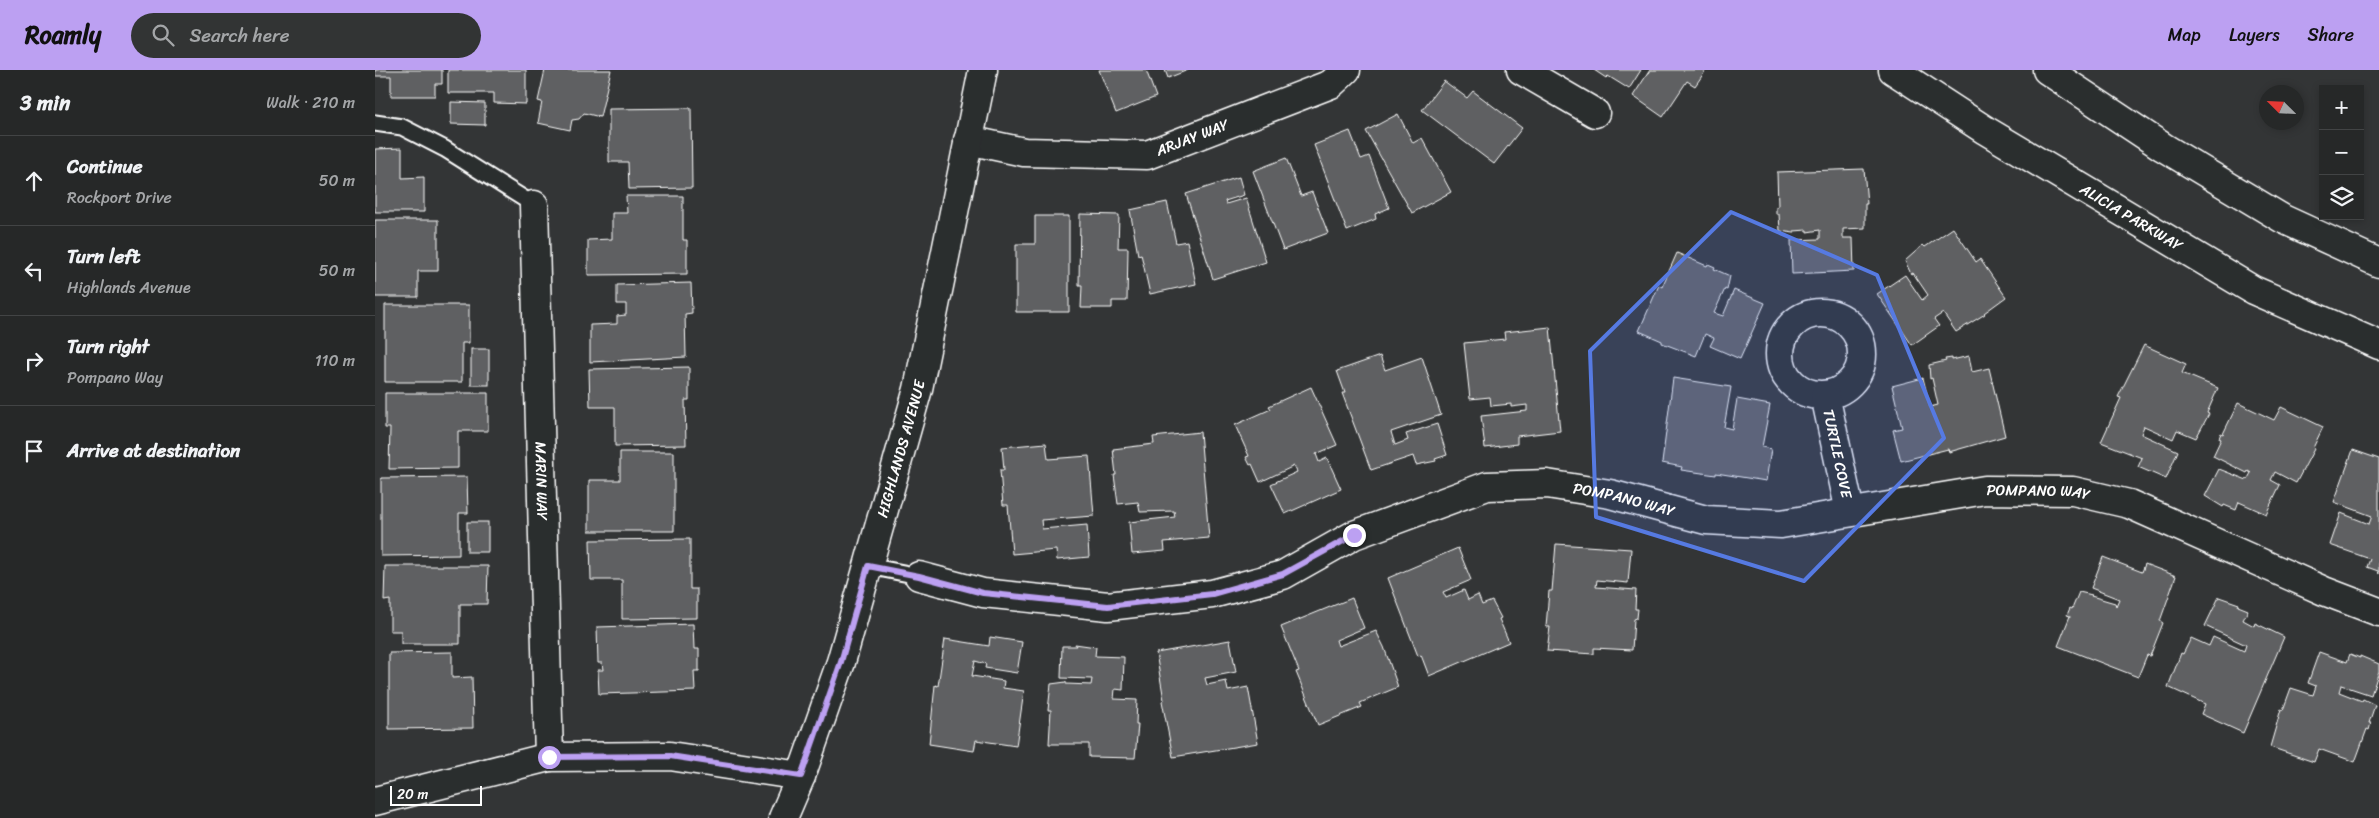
<!DOCTYPE html>
<meta charset="utf-8">
<style>
body{margin:0;font-family:Sriracha,sans-serif;background:#323434;color:#f1f3f6}
.controls{position:absolute;right:15px;top:15px;display:grid;overflow:hidden;border-radius:0px;box-shadow:0 2px 8px #0003}
.controls button{width:45px;height:45px;display:grid;place-items:center;padding:0;border:0;border-bottom:1px solid #424445;background:#262828;color:#f1f3f6;font:25px sans-serif}
.compass{position:absolute;left:1884px;top:15px;width:45px;height:45px;border-radius:50%;background:#262828;box-shadow:0 2px 8px #0003;rotate:294deg}
.scale{position:absolute;left:15px;bottom:12px;width:92px;box-sizing:border-box;padding-left:5px;border:2px solid #fff;border-top:0;font-size:14px;line-height:18px;white-space:nowrap;color:#fff;-webkit-text-stroke:4px #2a2d2e;paint-order:stroke}
.stop{position:absolute;width:15px;height:15px;margin:-11px;border:4px solid #bca0f2;border-radius:50%;background:#fff}
.stop.end{background:#bca0f2;border-color:#fff;box-shadow:0 1px 5px #0008}
.list{margin:0;padding:0;list-style:none}
h2{display:flex;justify-content:space-between;align-items:center;height:65px;margin:0;padding:0 20px;font-size:21px}
h2 small{font-size:16px;font-weight:400;color:#a4a6a8}
.list li{display:grid;grid-template-columns:32px 1fr auto;gap:15px;align-items:center;box-sizing:border-box;height:90px;padding:0 20px;border-top:1px solid #424445}
.list b{display:block;font-size:19px;white-space:nowrap}
.list p{margin:0;font-size:16px;white-space:nowrap;color:#a4a6a8}
.list em{font-size:16px;font-style:normal;color:#a4a6a8}
.icon{flex:none;width:28px;height:28px;fill:none;stroke:currentColor;stroke-width:2;stroke-linecap:round;stroke-linejoin:round}
.map{position:relative;flex:none;width:2004px;height:748px;overflow:hidden}
header{display:flex;align-items:center;gap:30px;box-sizing:border-box;height:70px;padding:0 25px;background:#bca0f2;color:#111}
header strong{font-size:24px}
nav{display:flex;gap:28px;margin-inline-start:auto;font-size:18px}
.search{width:350px;height:45px;background:#323434;display:flex;align-items:center;gap:12px;box-sizing:border-box;padding:0 18px;border-radius:28px;color:#a4a6a8;font-size:19px}
main{display:flex}
aside{flex:1;background:#262828}
.map>svg:first-child{display:block}
.building{fill:#5f6162;stroke:#fff}
.lines{fill:none;stroke-linecap:round;stroke-linejoin:round}
.service-casing{stroke:#fff;stroke-width:19}
.minor-casing{stroke:#fff;stroke-width:31}
.secondary-casing{stroke:#fff;stroke-width:31}
.primary-casing{stroke:#fff;stroke-width:31}
.service{stroke:#2a2d2e;stroke-width:15}
.minor{stroke:#2a2d2e;stroke-width:28}
.secondary{stroke:#2a2d2e;stroke-width:28}
.primary{stroke:#2a2d2e;stroke-width:28}
.route{stroke:#bca0f2;stroke-width:6}
.marked{fill:#567ae2;fill-opacity:0.2;stroke:#567ae2;stroke-width:4;stroke-linejoin:round}
.labels{text-anchor:middle;stroke-width:4;stroke-linejoin:round;paint-order:stroke}
.street-label{font-size:15px;fill:#fff;stroke:#2a2d2e}
</style>
<header>
<strong>Roamly</strong>
<div class="search"><svg class="icon" aria-label="search" viewBox="0 0 24 24"><circle cx="10" cy="10" r="6"/><path d="M15 15l6 6"/></svg>Search here</div>
<nav><a>Map</a><a>Layers</a><a>Share</a></nav>
</header>
<main>
<aside>
<h2>3 min<small>Walk · 210 m</small></h2>
<ul class="list">
<li><svg class="icon" aria-label="ahead" viewBox="0 0 24 24"><path d="M12 20V5M6 11l6-6 6 6"/></svg><div><b>Continue</b><p>Rockport Drive</p></div><em>50 m</em></li>
<li><svg class="icon" aria-label="left" viewBox="0 0 24 24"><path d="M17 20v-9H6M10 6l-5 5 5 5"/></svg><div><b>Turn left</b><p>Highlands Avenue</p></div><em>50 m</em></li>
<li><svg class="icon" aria-label="right" viewBox="0 0 24 24"><path d="M7 20v-9h11M14 6l5 5-5 5"/></svg><div><b>Turn right</b><p>Pompano Way</p></div><em>110 m</em></li>
<li><svg class="icon" aria-label="arrive" viewBox="0 0 24 24"><path d="M6 21V4h12l-3 4 3 4H6"/></svg><div><b>Arrive at destination</b></div></li>
</ul>
</aside>
<div class="map">
<svg width="2004" height="748" viewBox="0 0 2004 748">
<rect width="100%" height="100%" fill="#333536"/>
<filter id="ink" filterUnits="userSpaceOnUse"><feTurbulence type="fractalNoise" baseFrequency=".02" numOctaves="2"/><feDisplacementMap in="SourceGraphic" scale="10" xChannelSelector="R" yChannelSelector="G"/><feConvolveMatrix kernelMatrix="1 2 1 2 8 2 1 2 1" color-interpolation-filters="sRGB"/></filter>
<g filter="url(#ink)">
<!-- building -->
<g class="building">
<polygon points="0,0 67,0 67,14 60,14 60,26 16,26 16,6 0,6"/>
<polygon points="73,0 151,0 151,34 119,33 119,23 73,23"/>
<polygon points="170,0 236,0 225,47 209,43 204,49 197,50 195,60 163,53 167,32 163,31"/>
<polygon points="724,0 771,0 781,27 741,43"/>
<polygon points="790,0 813,0 793,8"/>
<polygon points="1219,0 1266,0 1254,19 1233,6 1231,8"/>
<polygon points="1275,0 1331,0 1320,16 1312,11 1288,47 1258,26"/>
<polygon points="1069,11 1092,28 1098,21 1147,58 1119,94 1047,40"/>
<polygon points="76,32 110,33 110,55 76,54"/>
<polygon points="316,38 317,118 254,119 253,92 234,92 234,39"/>
<polygon points="1023,44 1038,73 1047,68 1076,122 1037,143 991,61"/>
<polygon points="975,61 986,89 994,86 1014,138 1000,144 1001,149 972,161 939,75"/>
<polygon points="27,78 27,108 49,107 49,142 0,142 0,79"/>
<polygon points="911,88 926,126 937,122 953,163 908,180 878,101"/>
<polygon points="1489,99 1492,134 1490,134 1490,158 1468,159 1468,168 1478,168 1479,201 1417,204 1416,170 1445,169 1445,160 1432,162 1432,160 1419,161 1419,163 1405,161 1404,144 1401,144 1401,137 1403,136 1402,102"/>
<polygon points="864,107 869,125 850,131 851,134 871,128 891,192 838,209 811,124"/>
<polygon points="251,126 308,126 308,170 312,170 312,204 213,205 213,170 237,169 237,143 252,143"/>
<polygon points="792,132 801,173 812,171 821,214 775,224 766,184 763,185 755,140"/>
<polygon points="705,144 744,145 743,178 753,178 752,231 737,231 737,238 706,238 707,215 704,215"/>
<polygon points="660,146 694,146 694,242 641,242 641,174 660,174"/>
<polygon points="0,150 63,150 63,201 43,201 43,227 0,227"/>
<polygon points="1578,158 1601,192 1605,189 1631,227 1609,243 1610,244 1581,262 1568,243 1559,249 1564,256 1537,275 1502,224 1530,205 1547,230 1553,225 1538,203 1536,204 1530,191 1548,175 1550,177"/>
<polygon points="1302,183 1332,196 1333,194 1340,197 1339,199 1355,206 1352,220 1350,219 1339,243 1348,246 1359,220 1390,233 1365,289 1335,276 1339,268 1330,264 1321,286 1287,273 1287,271 1264,261 1284,215 1287,217"/>
<polygon points="316,213 317,243 310,244 311,287 215,292 215,255 242,254 242,246 251,245 251,234 242,234 242,215"/>
<polygon points="10,235 94,235 94,273 87,273 87,312 10,312"/>
<polygon points="1175,257 1185,361 1142,366 1142,374 1110,378 1106,346 1152,341 1152,335 1136,337 1136,334 1116,336 1115,327 1095,329 1089,273 1130,269 1129,262"/>
<polygon points="1769,275 1811,294 1807,303 1843,318 1832,343 1834,344 1821,368 1802,360 1798,369 1769,356 1766,364 1803,381 1791,409 1763,397 1767,388 1726,372 1746,328 1743,327"/>
<rect x="96" y="279" width="18" height="36"/>
<polygon points="1005,286 1010,300 1047,287 1066,345 1016,362 1020,375 1033,370 1031,364 1062,354 1072,385 1060,389 1061,391 1041,395 1038,386 996,400 967,323 970,323 962,301"/>
<polygon points="1594,286 1597,302 1614,298 1630,366 1574,382 1573,379 1526,391 1518,360 1527,358 1517,316 1548,308 1555,337 1563,335 1557,308 1555,309 1554,295 1571,291 1570,289 1577,288 1577,290"/>
<polygon points="314,297 314,330 310,330 311,375 240,376 240,337 215,337 214,299"/>
<polygon points="1298,308 1356,317 1349,357 1357,359 1362,329 1395,335 1387,377 1396,379 1391,411 1341,403 1341,405 1306,400 1307,397 1287,393"/>
<polygon points="936,317 962,375 941,384 944,392 952,388 966,419 910,444 896,414 922,402 919,396 885,412 877,394 875,395 871,387 874,386 860,355 896,339 894,336"/>
<polygon points="10,323 113,323 113,361 83,361 83,398 14,399 15,358 10,358"/>
<polygon points="1863,333 1899,350 1906,337 1948,357 1938,378 1939,379 1921,413 1900,402 1896,410 1905,415 1891,444 1864,432 1861,440 1849,435 1848,437 1830,426 1844,399 1872,410 1876,403 1873,401 1872,403 1838,386 1846,369 1844,368 1846,363 1848,364"/>
<polygon points="825,362 834,468 789,472 790,481 757,484 754,452 800,447 799,441 765,442 763,432 743,434 739,405 741,405 738,379 779,374 778,367"/>
<polygon points="671,373 673,389 714,386 719,446 666,450 667,459 712,455 714,487 682,490 681,480 637,484 633,435 628,435 625,400 629,400 627,377"/>
<polygon points="1978,380 2004,389 2004,504 2003,501 1992,497 1995,489 1955,475 1966,443 1994,454 1997,446 1959,432"/>
<polygon points="245,382 299,382 299,461 214,461 214,410 245,410"/>
<polygon points="92,407 93,443 84,443 84,485 6,486 6,408"/>
<rect x="92" y="452" width="21" height="30"/>
<polygon points="315,469 315,519 322,519 322,548 247,549 247,510 216,510 215,470"/>
<polygon points="1181,474 1256,479 1253,513 1222,510 1221,517 1261,520 1260,539 1263,539 1262,548 1259,549 1257,580 1219,578 1219,584 1172,581 1175,557 1171,557 1174,521 1177,521"/>
<polygon points="1083,478 1096,510 1068,522 1071,528 1089,520 1093,530 1103,525 1107,535 1117,531 1126,548 1124,549 1134,572 1054,606 1046,585 1043,586 1013,508"/>
<polygon points="1728,487 1767,502 1770,494 1801,506 1785,551 1788,553 1775,586 1772,585 1763,607 1683,576 1695,546 1692,545 1695,538 1697,539 1704,522 1717,525 1716,526 1740,533 1741,536 1744,529 1716,518"/>
<polygon points="10,496 113,496 112,534 85,534 85,574 26,574 26,561 15,561 15,530 9,531"/>
<polygon points="1844,527 1864,534 1863,536 1873,540 1868,550 1879,556 1880,553 1909,567 1868,663 1826,644 1830,634 1793,617 1806,583 1808,584 1816,568 1834,576 1838,567 1869,581 1871,575 1830,556"/>
<polygon points="977,528 989,558 961,570 963,576 1001,561 1009,577 1023,617 985,633 987,637 943,655 921,602 924,601 906,557"/>
<polygon points="318,554 319,579 324,579 324,601 319,601 320,621 224,624 223,600 228,600 227,593 223,593 222,557"/>
<polygon points="615,567 647,572 642,603 610,598 611,594 600,591 597,606 629,611 628,618 649,621 641,676 601,670 599,681 554,674 560,615 563,616 570,569 614,576"/>
<polygon points="855,570 861,602 830,608 832,615 851,611 853,621 873,617 883,673 798,687 787,631 789,630 781,583"/>
<polygon points="700,574 721,577 720,586 749,587 748,620 740,619 739,629 762,630 761,654 763,654 760,688 714,687 714,674 674,674 676,640 673,640 676,614 691,612 691,614 716,615 717,609 686,608 687,576 701,576"/>
<polygon points="77,582 77,608 97,607 98,658 14,659 14,583"/>
<polygon points="1944,582 1972,592 1975,584 1985,588 1985,586 2004,594 2004,601 1996,625 1966,615 1964,622 1987,631 1988,629 2000,635 1994,653 1996,653 1994,660 1992,659 1980,692 1944,679 1939,692 1895,677 1906,639 1908,640 1916,618 1938,625 1941,616 1933,613"/>
</g>
<g class="lines">
<!-- service casing -->
<g class="service-casing">
<g id="service">
<polyline points="0,53 27,57 70,79 159,135"/>
<polyline points="493,496 544,506"/>
</g>
</g>
<!-- minor casing -->
<g class="minor-casing">
<g id="minor">
<polyline points="1146,0 1220,43"/>
<path id="s1" d="M593,70L649,82L772,85L956,14L971,0"/>
<path id="s2" d="M159,135L174,687"/>
<circle cx="1446" cy="284" r="41"/>
<path id="s3" d="M1450,325L1475,442"/>
<path id="s4" d="M544,506L608,523L733,536L837,524L908,505L979,465L1112,416L1172,414L1235,424L1331,450L1406,454L1610,420L1698,421L1754,434L1949,521L2004,542"/>
<polyline points="0,731 174,687 295,686 426,706"/>
</g>
</g>
<!-- secondary casing -->
<g class="secondary-casing">
<g id="secondary">
<path id="s5" d="M408,748L426,706L466,592L543,319L608,0"/>
</g>
</g>
<!-- primary casing -->
<g class="primary-casing">
<g id="primary">
<path id="s6" d="M1518,0L1610,60L1878,220L2004,275"/>
<polyline points="1672,0 1788,77 1908,149 2004,193"/>
</g>
</g>
<!-- service -->
<use href="#service" class="service"/>
<!-- minor -->
<use href="#minor" class="minor"/>
<!-- secondary -->
<use href="#secondary" class="secondary"/>
<!-- primary -->
<use href="#primary" class="primary"/>
</g>
</g>
<g class="lines" filter="url(#ink)">
<!-- route -->
<polyline class="route" points="174,687 295,686 426,706 466,592 493,496 544,506 608,523 733,536 837,524 908,504 979,465"/>
</g>
<!-- marked area -->
<path class="marked" d="M1356,142L1502,205L1569,368L1429,511L1221,447L1215,281Z"/>
<g class="labels">
<!-- street labels -->
<g class="street-label">
<text dy="5" stroke="none"><textPath href="#s1" startOffset="229">ARJAY WAY</textPath></text>
<text dy="5" stroke="none"><textPath href="#s6" startOffset="280">ALICIA PARKWAY</textPath></text>
<text dy="5" stroke="none"><textPath href="#s5" startOffset="388">HIGHLANDS AVENUE</textPath></text>
<text dy="5" stroke="none"><textPath href="#s3" startOffset="60">TURTLE COVE</textPath></text>
<text dy="5" stroke="none"><textPath href="#s2" startOffset="276">MARIN WAY</textPath></text>
<text dy="5" stroke="none"><textPath href="#s4" startOffset="1152">POMPANO WAY</textPath></text>
<text dy="5" stroke="none"><textPath href="#s4" startOffset="732">POMPANO WAY</textPath></text>
</g>
</g>
</svg>
<div class="controls">
<button>+</button>
<button>−</button>
<button><svg class="icon" aria-label="layers" viewBox="0 0 24 24"><path d="M12 4l9 5-9 5-9-5zM3 14l9 5 9-5"/></svg></button>
</div>
<svg class="compass" viewBox="-18 -18 36 36"><path d="M0-13l5 13h-10z" fill="#e53935"/><path d="M0 13l5-13h-10z" fill="#a4a6a8"/></svg>
<div class="scale">20 m</div>
<div class="stop" style="left:174px;top:687px"></div>
<div class="stop end" style="left:979px;top:465px"></div>
</div>
</main>
